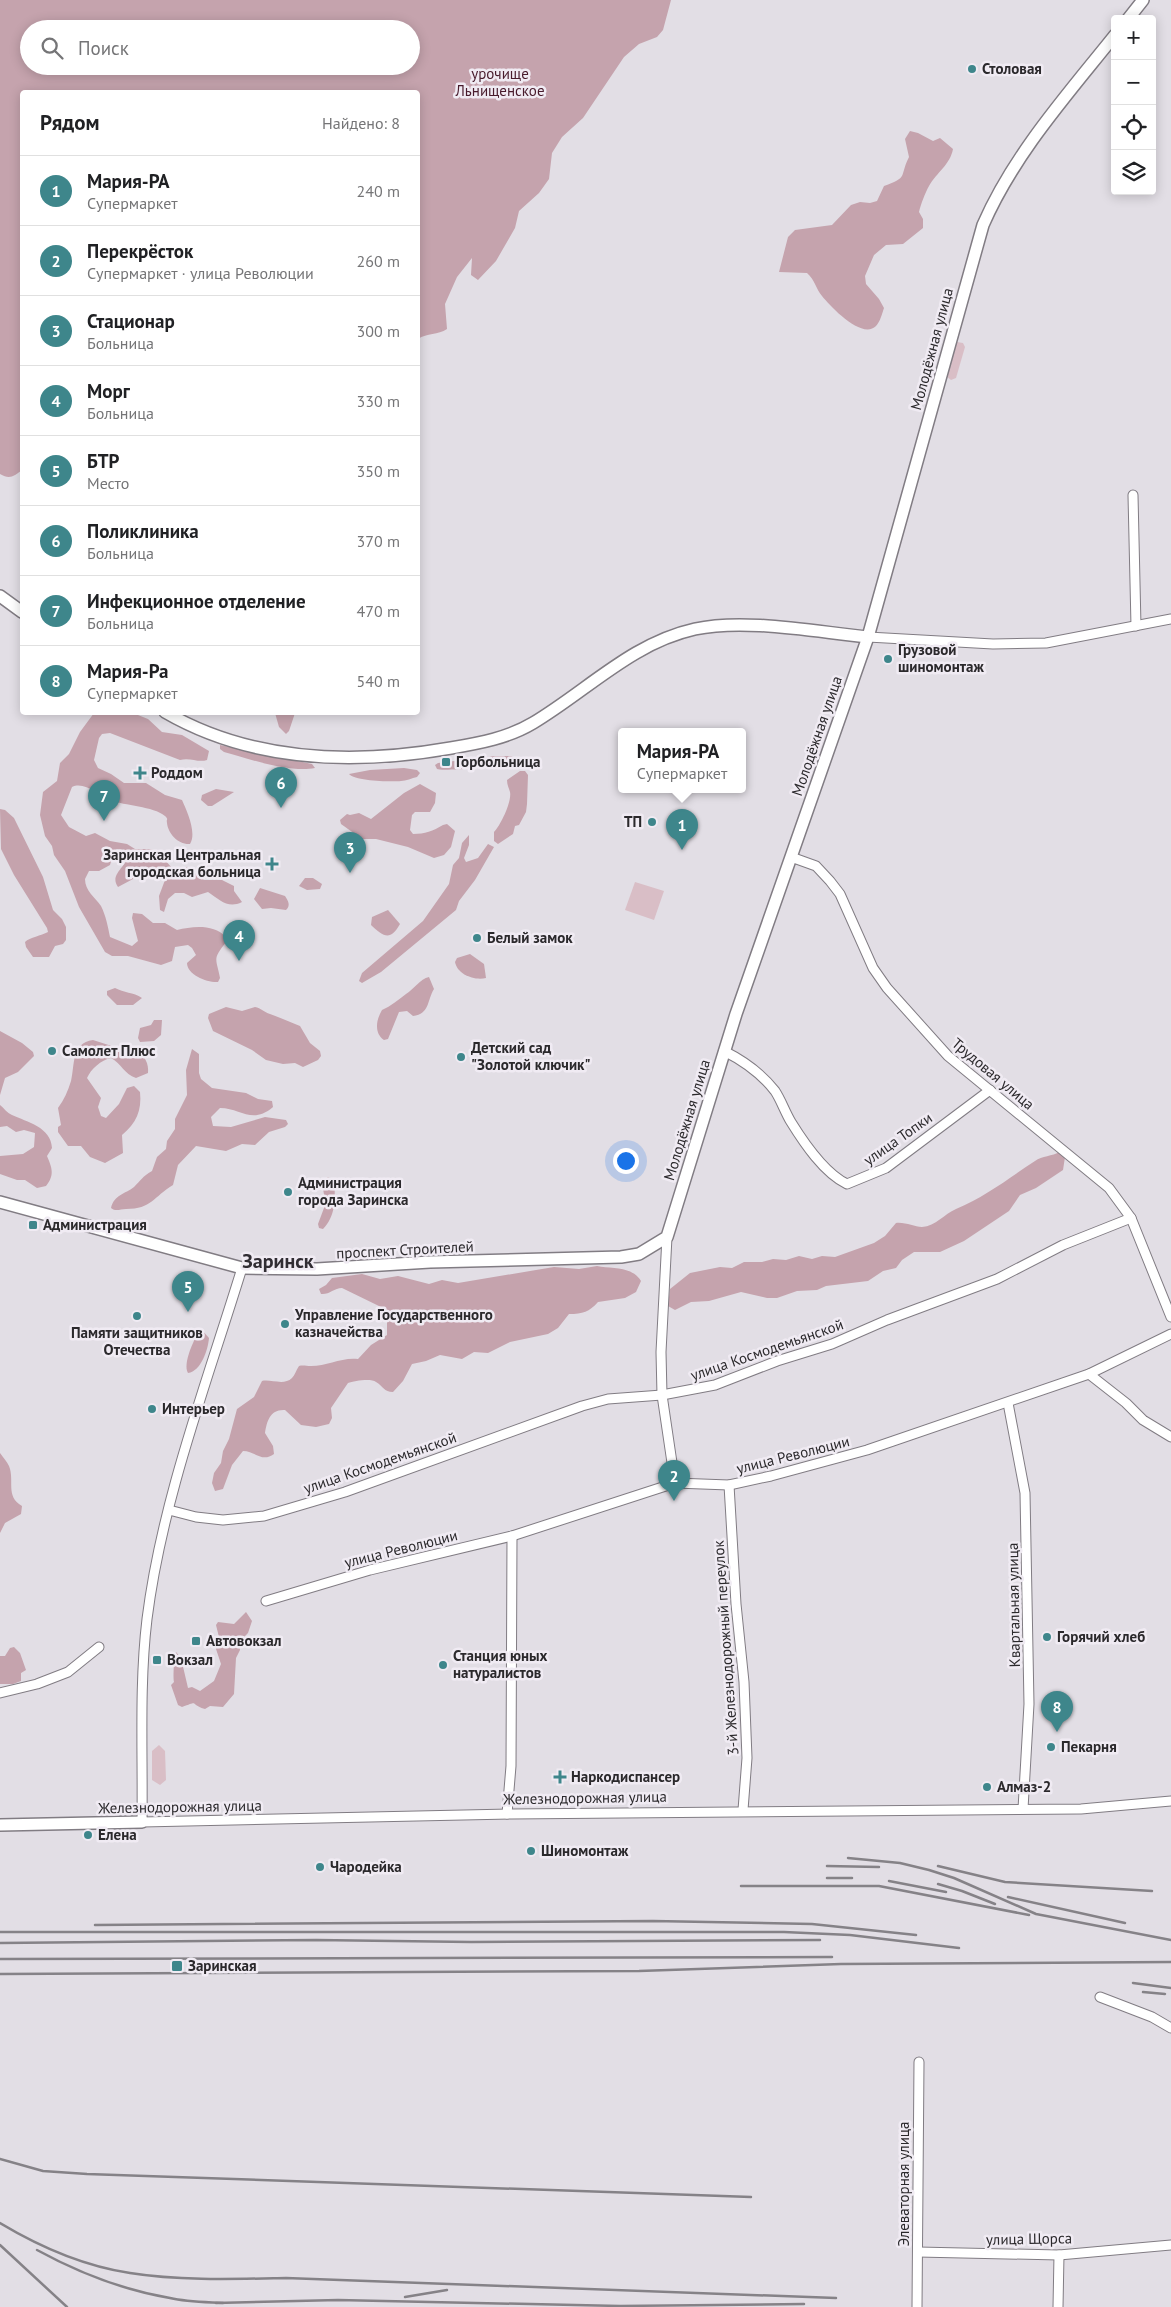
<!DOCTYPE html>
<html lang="ru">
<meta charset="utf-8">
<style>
body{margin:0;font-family:"PT Sans",sans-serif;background:#f2f2f2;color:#202124}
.controls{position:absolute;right:15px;top:15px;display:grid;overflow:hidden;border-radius:5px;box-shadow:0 2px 12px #0003}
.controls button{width:45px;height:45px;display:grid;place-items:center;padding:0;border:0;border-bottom:1px solid #e0e0e0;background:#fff;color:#202124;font:25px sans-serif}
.you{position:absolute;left:625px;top:1160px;width:18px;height:18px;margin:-12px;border:4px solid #fff;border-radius:50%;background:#1a73e8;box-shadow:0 0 0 8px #1a73e833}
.badge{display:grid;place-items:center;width:32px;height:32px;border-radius:50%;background:#3e868b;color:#fff;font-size:16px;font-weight:700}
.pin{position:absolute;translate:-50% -41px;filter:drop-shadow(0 1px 2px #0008)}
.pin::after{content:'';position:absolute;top:26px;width:18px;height:15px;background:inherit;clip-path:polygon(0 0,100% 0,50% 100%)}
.popup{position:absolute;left:618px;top:728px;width:128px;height:65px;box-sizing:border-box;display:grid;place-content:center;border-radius:5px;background:#fff;filter:drop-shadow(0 1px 4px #0005);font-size:16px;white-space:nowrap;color:#757577}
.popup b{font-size:19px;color:#202124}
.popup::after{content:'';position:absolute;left:50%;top:100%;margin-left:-10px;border:10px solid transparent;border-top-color:#fff}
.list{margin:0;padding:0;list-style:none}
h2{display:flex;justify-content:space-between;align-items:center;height:65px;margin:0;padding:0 20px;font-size:21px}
h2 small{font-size:16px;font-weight:400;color:#757577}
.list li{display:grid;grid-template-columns:32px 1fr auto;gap:15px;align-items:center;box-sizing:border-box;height:70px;padding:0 20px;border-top:1px solid #e0e0e0}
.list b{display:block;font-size:19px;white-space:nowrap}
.list p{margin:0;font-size:16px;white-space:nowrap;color:#757577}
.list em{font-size:16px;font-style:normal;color:#757577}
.icon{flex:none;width:28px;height:28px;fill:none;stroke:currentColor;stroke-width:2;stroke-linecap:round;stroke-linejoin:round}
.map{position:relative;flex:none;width:1171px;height:2307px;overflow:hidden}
.search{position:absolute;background:#fff;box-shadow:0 2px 12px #0003;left:20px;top:20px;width:400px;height:55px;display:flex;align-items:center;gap:12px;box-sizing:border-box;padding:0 18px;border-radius:28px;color:#757577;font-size:19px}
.panel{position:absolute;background:#fff;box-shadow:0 2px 12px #0003;left:20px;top:90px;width:400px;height:625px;border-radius:5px}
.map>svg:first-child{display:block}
.green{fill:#d9bec6}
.forest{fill:#c5a3ad;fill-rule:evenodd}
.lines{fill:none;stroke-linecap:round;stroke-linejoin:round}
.minor-casing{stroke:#817c83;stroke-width:11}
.tertiary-casing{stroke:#817c83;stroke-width:14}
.minor{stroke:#fff;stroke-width:9}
.tertiary{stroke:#fff;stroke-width:11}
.rail{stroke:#858287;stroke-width:2.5}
.poi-dot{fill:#3e868b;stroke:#f0ebf3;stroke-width:2}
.labels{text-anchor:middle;stroke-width:5;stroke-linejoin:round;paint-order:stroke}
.poi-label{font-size:15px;font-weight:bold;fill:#2b292c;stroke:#f0ebf3;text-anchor:start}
.park-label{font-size:15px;fill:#481b2c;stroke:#f0ebf3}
.street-label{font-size:15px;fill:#2b292c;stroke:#f0ebf3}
.district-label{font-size:20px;font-weight:bold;fill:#312d33;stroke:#f0ebf3}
</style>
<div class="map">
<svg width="1171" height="2307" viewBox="0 0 1171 2307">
<rect width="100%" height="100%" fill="#e2dee5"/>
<!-- green -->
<g class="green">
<polygon points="957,342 963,343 965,347 956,378 951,380 946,376"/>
<polygon points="635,882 664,891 654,920 625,910"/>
<polygon points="159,1745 165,1751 166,1780 160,1785 152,1780 152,1751"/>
</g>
<!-- forest -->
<g class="forest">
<path d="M0,0H671L663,30L657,37L639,44L624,57L583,118L562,137L552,153L549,179L539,193L519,211L515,228L496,261L478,280L471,275L472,258L457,277L445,304L447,329C438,335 427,333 418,339V92H22V470C14,476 10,480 0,474ZM29,29H411V66H29Z"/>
<path d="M910,131L918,133L933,141L940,138L953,149C950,165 937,172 929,186C925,193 921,204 919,212L923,219V228L903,244L886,245L874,255L865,276L866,284L879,299L884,308C882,314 880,322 876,326C862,340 831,307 822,296C816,289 815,280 807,273L779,272L788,237L795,230L832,225L851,205L860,202L870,203L877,201L884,186C909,177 899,177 909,157L905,139Z"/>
<path d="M94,713H133L148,719L162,732L182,735L209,751L207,760C198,763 190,757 180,760L110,733L102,734L99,738L94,760L98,768L111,774L124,783H146L165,795L182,800C187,811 197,833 190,844C179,845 168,834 167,823C166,818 169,820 165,816C153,806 125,806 110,800C99,795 84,781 72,787L61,815L69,827L86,836L95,833L110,841L127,844L135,849H149L157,851L172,868L187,867L204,880H222L234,886V891L242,902C228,909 220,900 208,892L192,897L184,893H175L168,899L164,912L160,910L159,896L165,880L149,868L141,869L133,879L118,887C108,873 130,866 129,851L117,849L114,851L110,865L99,871H89L85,879C85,891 95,897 101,906C106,916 108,927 110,937L132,946L138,941L132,918L133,913L142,914L153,923H165L177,930C193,926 214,924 226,937L227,941C212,960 216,957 220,978L218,982C208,983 187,975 187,963L196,955L192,948L188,945L175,947L172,961L161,965L128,956H112L105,952L79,907L65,871L54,855L52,846L45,836L40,815L43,792L57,781L60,763L69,754L80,732Z"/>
<polygon points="275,713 295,713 289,731 286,734 279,727"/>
<path d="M220,745L312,764L315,768C290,773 249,759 224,752L220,749Z"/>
<path d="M495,756H511L519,761C514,765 443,772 437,769L435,765L438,763Z"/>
<path d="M404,768L417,770L420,773L417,777C412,778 406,781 401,781C391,782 355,781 349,774L370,770Z"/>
<path d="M520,771H525L528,775L527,804L526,812L519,825L515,826L513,834L498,844L494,841V832C501,825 512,801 510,792C509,788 507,785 507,780Z"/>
<path d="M420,784L436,793L435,803L430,812H415L412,815L410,830L413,834C425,834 433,831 443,825L447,824L455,831L451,847L444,855L434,858L408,847L376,839H362L341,824L340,820L347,814L350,815L359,813L371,819L404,793Z"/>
<polygon points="216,789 234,792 212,806 208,806 201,800 202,795"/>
<path d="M0,809L5,810L14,818L43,877L53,910L62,919L66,927V940L63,944L55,946L49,957H33L26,947L25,942C30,937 41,936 48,932L47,928L14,875L1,849Z"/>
<polygon points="469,835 469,845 464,858 466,862 478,858 488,844 494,847 475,880 459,901 456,910 381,972 362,983 359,981 362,973 423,921 449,884 453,865 459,858 462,843"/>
<polygon points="305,878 313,878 322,884 320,889 307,890 299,886"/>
<path d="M260,888L285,896C288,901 291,905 286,910L271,908L262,909L254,899Z"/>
<path d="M388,910L400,924C390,942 383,936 371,925L372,917Z"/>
<path d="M470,954L484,964L486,978C474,981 457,974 455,962L457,958Z"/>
<path d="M429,977L434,989C427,1000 430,1014 413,1016L407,1011L399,1012L388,1039L384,1040C374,1033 376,1020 382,1010C391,1006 398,1000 406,994C414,989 420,979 429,977Z"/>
<path d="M115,988C124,993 133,992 142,998L133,1005H117L107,995V991Z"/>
<path d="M226,1007L242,1011L255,1007C261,1008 264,1012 270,1014C281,1018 290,1022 300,1026L310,1043L320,1051L321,1056L318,1060L303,1067L295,1063L283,1064L266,1060L252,1050L213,1031L208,1018L209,1014Z"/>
<polygon points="154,1020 162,1020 161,1035 154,1041 140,1042 138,1038 140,1028 151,1025"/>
<polygon points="0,1031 22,1043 33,1052 34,1056 18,1072 5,1078 0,1095"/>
<path d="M93,1040L124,1050H137C145,1056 149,1064 148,1073L136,1078C124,1074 121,1063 111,1058C101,1060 91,1069 87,1078L101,1098L98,1107L101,1116L106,1118L119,1104L127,1088L134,1086L140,1092C142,1111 136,1123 122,1135L123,1153L105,1163L90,1157L81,1146H68L58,1132V1127L61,1125L58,1108C64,1100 68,1091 71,1081C75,1065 71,1043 93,1040Z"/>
<path d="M192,1049L199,1054V1073L201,1079L212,1088L246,1093L258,1099L272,1101L273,1107C252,1125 241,1108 220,1108L211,1117L213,1126L231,1127L265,1117L286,1120L288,1124L285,1127L269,1132L255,1145L242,1144L226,1151L196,1146L178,1165L173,1185C153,1197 152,1209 126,1209C120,1209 116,1212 111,1208C114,1195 125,1194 134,1187C141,1180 142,1177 152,1171L157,1157L166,1149L167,1141L175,1129V1119L187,1095L186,1070Z"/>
<path d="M0,1105C4,1108 7,1113 12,1115C27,1122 51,1127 52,1148L47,1156C52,1168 55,1175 46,1186L37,1188L25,1180H17L0,1174V1156L23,1154L34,1147L35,1133L24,1130L16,1132L7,1126L0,1127Z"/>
<path d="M1060,1152L1065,1157L1063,1170L1036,1188L1020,1195L1009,1211L964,1241L940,1252H914L902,1260L896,1268L883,1271L868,1281L826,1286L817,1290L797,1291L777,1298H767L741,1292L709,1301L691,1302L675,1310L668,1306L670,1289L690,1273L720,1267L732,1268L744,1262H762L773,1259L786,1260L799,1256L812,1259L822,1256L835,1257L874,1243L885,1236L896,1223C906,1222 914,1227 922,1227C936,1226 944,1214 956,1209C985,1197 1009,1178 1035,1161C1042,1156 1052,1156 1060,1152Z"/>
<path d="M328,1177L334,1183C336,1199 335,1217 323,1229L319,1228L318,1224L324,1208L325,1200L322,1183Z"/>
<path d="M597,1266C612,1269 632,1266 641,1281L636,1292L625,1298L598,1302C589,1312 583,1314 569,1314L558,1328L548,1334L510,1342L488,1353L474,1352L462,1359L440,1355L426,1361L412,1364L403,1381L393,1392C384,1392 383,1386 376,1382C371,1378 354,1381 348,1383L331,1408L332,1418L329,1424L316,1427L301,1425L285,1410C270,1409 267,1421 265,1433L273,1446L274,1454C262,1463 255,1451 243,1451L232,1465L223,1489L215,1491L212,1483L214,1473L221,1463L223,1451L229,1439L237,1409L254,1397L262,1381C271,1379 284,1386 292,1378C295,1375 296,1370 299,1366C303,1365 306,1366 311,1366C327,1366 342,1357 358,1359L371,1345L387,1335V1318L381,1307L342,1288C334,1288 329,1295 321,1294L319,1289L326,1285L332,1278L362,1274L380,1279L398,1276L429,1284L442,1280L458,1283L554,1267L579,1269Z"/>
<path d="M201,1329L209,1338C208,1350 201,1371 188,1373C182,1364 195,1336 201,1329Z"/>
<path d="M0,1453C3,1457 7,1462 9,1466C15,1481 5,1496 22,1506L21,1514L5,1523L0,1533Z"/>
<path d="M246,1612L252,1621L248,1633L239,1642L240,1650L236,1658L234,1694L223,1707L210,1706L205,1709C188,1704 201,1700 182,1707L178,1705L171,1685L174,1682C173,1676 174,1657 176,1652L181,1658L188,1688L192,1687L200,1691L214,1681L221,1664L215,1646L219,1637L216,1625L218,1622L234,1624Z"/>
<polygon points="14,1647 20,1653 26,1670 21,1673 21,1681 13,1684 0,1684 0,1656 5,1656 10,1648"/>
</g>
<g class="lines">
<!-- minor casing -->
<g class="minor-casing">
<g id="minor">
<polyline points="1133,495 1136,626"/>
<polyline points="868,637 993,644 1046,643 1171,619"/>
<polyline points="791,857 816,866 830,881 840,894 873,968 887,988 948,1056 1109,1188 1131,1218 1171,1317"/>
<path d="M724,1051C744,1061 761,1073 775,1091C781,1100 785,1112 791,1122C804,1143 824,1173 847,1184L886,1168L990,1090"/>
<polyline points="667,1237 661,1352 662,1395 675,1483"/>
<path d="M242,1268C207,1382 162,1500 147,1619C139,1686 143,1754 142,1822L511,1814L1081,1809L1171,1801"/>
<polyline points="1089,1374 1126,1403 1143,1420 1171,1437"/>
<polyline points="1008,1403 1025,1493 1029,1704 1023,1809"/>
<polyline points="729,1485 736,1604 744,1682 747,1758 743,1810"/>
<polyline points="169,1510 196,1517 223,1520 264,1516 345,1492 582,1406 608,1399 662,1395 715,1385 777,1361 832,1344 887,1320 997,1279 1063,1245 1131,1218"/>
<polyline points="266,1601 370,1570 512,1536 675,1483 729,1485 771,1476 867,1450 1089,1374 1171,1334"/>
<polyline points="0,1693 37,1684 68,1672 99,1647"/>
<polyline points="507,1814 511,1766 512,1536"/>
<polyline points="1100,1997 1152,2017 1171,2028"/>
<polyline points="918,2252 1059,2255 1171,2245"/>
<polyline points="917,2307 919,2062"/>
<polyline points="1058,2307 1059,2255"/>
</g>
</g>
<!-- tertiary casing -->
<g class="tertiary-casing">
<g id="tertiary">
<polyline points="1128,19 1143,0"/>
<polyline points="0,596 22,612"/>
<path d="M165,712C253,763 354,765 451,748C480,743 508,738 533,723C588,690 632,643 695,629C745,618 816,632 868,637"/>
<path d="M0,1202L242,1268L317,1269L430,1262L621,1257L639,1254L667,1237L736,1014L868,637L983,225C1014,154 1067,95 1115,35"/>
<polyline points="0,1825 142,1822"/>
</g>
</g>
<!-- minor -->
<use href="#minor" class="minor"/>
<!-- tertiary -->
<use href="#tertiary" class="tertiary"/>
<!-- rail -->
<g class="rail">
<polyline points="848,1858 900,1863 929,1870 954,1878 1036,1914 1171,1940"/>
<polyline points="827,1866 879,1867"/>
<polyline points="938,1866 1005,1882 1152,1891"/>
<polyline points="827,1878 852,1878"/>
<polyline points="889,1881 946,1892"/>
<polyline points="938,1884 962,1891 995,1904"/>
<polyline points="741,1886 879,1886 1029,1915"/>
<polyline points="1008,1897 1125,1923"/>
<polyline points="95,1925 653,1921 812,1924 916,1935"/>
<polyline points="0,1932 784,1932 850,1935 959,1948"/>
<polyline points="0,1943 316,1940 471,1942 820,1940"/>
<polyline points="0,1959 832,1957"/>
<polyline points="0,1974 639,1971 841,1964 1171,1962"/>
<polyline points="1133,1983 1171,1988"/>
<polyline points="1143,1992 1165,1994"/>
<polyline points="0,2159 43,2171 87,2174 751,2197"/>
<path d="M0,2223C40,2247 84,2266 130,2273C180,2281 236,2279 286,2278L836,2298"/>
<polyline points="0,2245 67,2307"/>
<path d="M37,2250C79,2273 123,2290 170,2298C187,2302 205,2302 223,2303"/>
<polyline points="405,2297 447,2290"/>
<polyline points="216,2303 338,2300 620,2306 804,2304"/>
</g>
</g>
<!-- markers -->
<g class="poi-dot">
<circle cx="972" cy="69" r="5"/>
<circle cx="888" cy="659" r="5"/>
<rect x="441" y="757" width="10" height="10" rx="2.5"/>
<path d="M137.5 765.5h5v5h5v5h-5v5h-5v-5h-5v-5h5z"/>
<circle cx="652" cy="822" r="5"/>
<path d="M269.5 856.5h5v5h5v5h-5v5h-5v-5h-5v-5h5z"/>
<circle cx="477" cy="938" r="5"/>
<circle cx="52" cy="1051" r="5"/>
<circle cx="461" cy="1057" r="5"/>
<circle cx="288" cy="1192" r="5"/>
<rect x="28" y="1220" width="10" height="10" rx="2.5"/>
<circle cx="137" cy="1316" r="5"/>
<circle cx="285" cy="1324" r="5"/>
<circle cx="152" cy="1409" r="5"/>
<circle cx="1047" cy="1637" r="5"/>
<rect x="191" y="1636" width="10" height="10" rx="2.5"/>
<rect x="152" y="1655" width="10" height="10" rx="2.5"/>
<circle cx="443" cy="1665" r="5"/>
<circle cx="1051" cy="1747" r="5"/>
<path d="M557.5 1769.5h5v5h5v5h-5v5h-5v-5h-5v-5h5z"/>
<circle cx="987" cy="1787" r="5"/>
<circle cx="88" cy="1835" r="5"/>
<circle cx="531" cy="1851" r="5"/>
<circle cx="320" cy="1867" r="5"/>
<rect x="171" y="1960" width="12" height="12" rx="2.5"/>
</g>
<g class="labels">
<!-- poi labels -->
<g class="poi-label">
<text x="982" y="74">Столовая</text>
<text x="898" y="655">Грузовой<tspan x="898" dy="17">шиномонтаж</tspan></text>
<text x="456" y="767">Горбольница</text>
<text x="151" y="778">Роддом</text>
<text x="642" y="827" text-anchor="end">ТП</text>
<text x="261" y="860" text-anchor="end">Заринская Центральная<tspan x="261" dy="17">городская больница</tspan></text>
<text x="487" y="943">Белый замок</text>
<text x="471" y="1053">Детский сад<tspan x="471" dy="17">"Золотой ключик"</tspan></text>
<text x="62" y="1056">Самолет Плюс</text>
<text x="298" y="1188">Администрация<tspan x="298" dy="17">города Заринска</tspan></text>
<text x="43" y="1230">Администрация</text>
<text x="295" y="1320">Управление Государственного<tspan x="295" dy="17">казначейства</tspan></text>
<text x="137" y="1338" text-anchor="middle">Памяти защитников<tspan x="137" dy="17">Отечества</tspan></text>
<text x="162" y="1414">Интерьер</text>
<text x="1057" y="1642">Горячий хлеб</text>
<text x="206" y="1646">Автовокзал</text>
<text x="453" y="1661">Станция юных<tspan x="453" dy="17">натуралистов</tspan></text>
<text x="167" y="1665">Вокзал</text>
<text x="1061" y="1752">Пекарня</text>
<text x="571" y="1782">Наркодиспансер</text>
<text x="997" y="1792">Алмаз-2</text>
<text x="98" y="1840">Елена</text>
<text x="541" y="1856">Шиномонтаж</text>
<text x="330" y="1872">Чародейка</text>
<text x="188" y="1971">Заринская</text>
</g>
<!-- park labels -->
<g class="park-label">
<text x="500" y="79">урочище<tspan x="500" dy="17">Льнищенское</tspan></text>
</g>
<!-- street labels -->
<g class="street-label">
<text transform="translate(932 349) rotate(-75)" y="5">Молодёжная улица</text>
<text transform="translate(817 736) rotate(-71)" y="5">Молодёжная улица</text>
<text transform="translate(993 1074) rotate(40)" y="5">Трудовая улица</text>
<text transform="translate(687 1120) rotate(-73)" y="5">Молодёжная улица</text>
<text transform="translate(898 1139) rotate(-35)" y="5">улица Топки</text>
<text transform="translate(405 1250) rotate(-3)" y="5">проспект Строителей</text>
<text transform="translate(767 1350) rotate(-19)" y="5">улица Космодемьянской</text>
<text transform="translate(793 1455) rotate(-14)" y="5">улица Революции</text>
<text transform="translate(380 1463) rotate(-19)" y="5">улица Космодемьянской</text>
<text transform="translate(401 1549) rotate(-14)" y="5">улица Революции</text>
<text transform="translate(1014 1605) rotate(-91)" y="5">Квартальная улица</text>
<text transform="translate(726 1648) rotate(-94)" y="5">3-й Железнодорожный переулок</text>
<text transform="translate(585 1798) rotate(-1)" y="5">Железнодорожная улица</text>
<text transform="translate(180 1807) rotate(-1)" y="5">Железнодорожная улица</text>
<text transform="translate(904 2184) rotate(-90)" y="5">Элеваторная улица</text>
<text transform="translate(1029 2239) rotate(-1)" y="5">улица Щорса</text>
</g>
<!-- district labels -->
<g class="district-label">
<text x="278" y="1268">Заринск</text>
</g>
</g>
</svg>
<div class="controls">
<button>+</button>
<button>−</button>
<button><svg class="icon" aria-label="locate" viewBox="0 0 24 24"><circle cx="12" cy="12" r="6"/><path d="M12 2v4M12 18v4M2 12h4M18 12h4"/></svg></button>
<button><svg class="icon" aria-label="layers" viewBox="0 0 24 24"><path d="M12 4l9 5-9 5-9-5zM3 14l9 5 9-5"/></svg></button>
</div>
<div class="you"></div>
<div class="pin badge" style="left:682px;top:850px">1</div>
<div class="popup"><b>Мария-РА</b>Супермаркет</div>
<div class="pin badge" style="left:674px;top:1501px">2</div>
<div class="pin badge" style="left:350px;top:873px">3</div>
<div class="pin badge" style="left:239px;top:961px">4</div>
<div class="pin badge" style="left:188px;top:1312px">5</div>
<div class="pin badge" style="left:281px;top:808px">6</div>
<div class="pin badge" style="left:104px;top:821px">7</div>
<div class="pin badge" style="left:1057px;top:1732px">8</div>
<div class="search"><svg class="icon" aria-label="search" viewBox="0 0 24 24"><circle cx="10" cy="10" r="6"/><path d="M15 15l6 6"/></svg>Поиск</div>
<section class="panel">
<h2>Рядом<small>Найдено: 8</small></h2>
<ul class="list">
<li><span class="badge">1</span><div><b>Мария-РА</b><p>Супермаркет</p></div><em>240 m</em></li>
<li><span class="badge">2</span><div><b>Перекрёсток</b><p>Супермаркет · улица Революции</p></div><em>260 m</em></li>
<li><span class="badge">3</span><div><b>Стационар</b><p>Больница</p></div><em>300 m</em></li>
<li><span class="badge">4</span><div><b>Морг</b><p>Больница</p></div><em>330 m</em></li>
<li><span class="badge">5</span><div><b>БТР</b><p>Место</p></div><em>350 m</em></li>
<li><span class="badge">6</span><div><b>Поликлиника</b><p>Больница</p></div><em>370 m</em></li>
<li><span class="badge">7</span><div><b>Инфекционное отделение</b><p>Больница</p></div><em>470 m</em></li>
<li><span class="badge">8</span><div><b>Мария-Ра</b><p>Супермаркет</p></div><em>540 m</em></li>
</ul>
</section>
</div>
